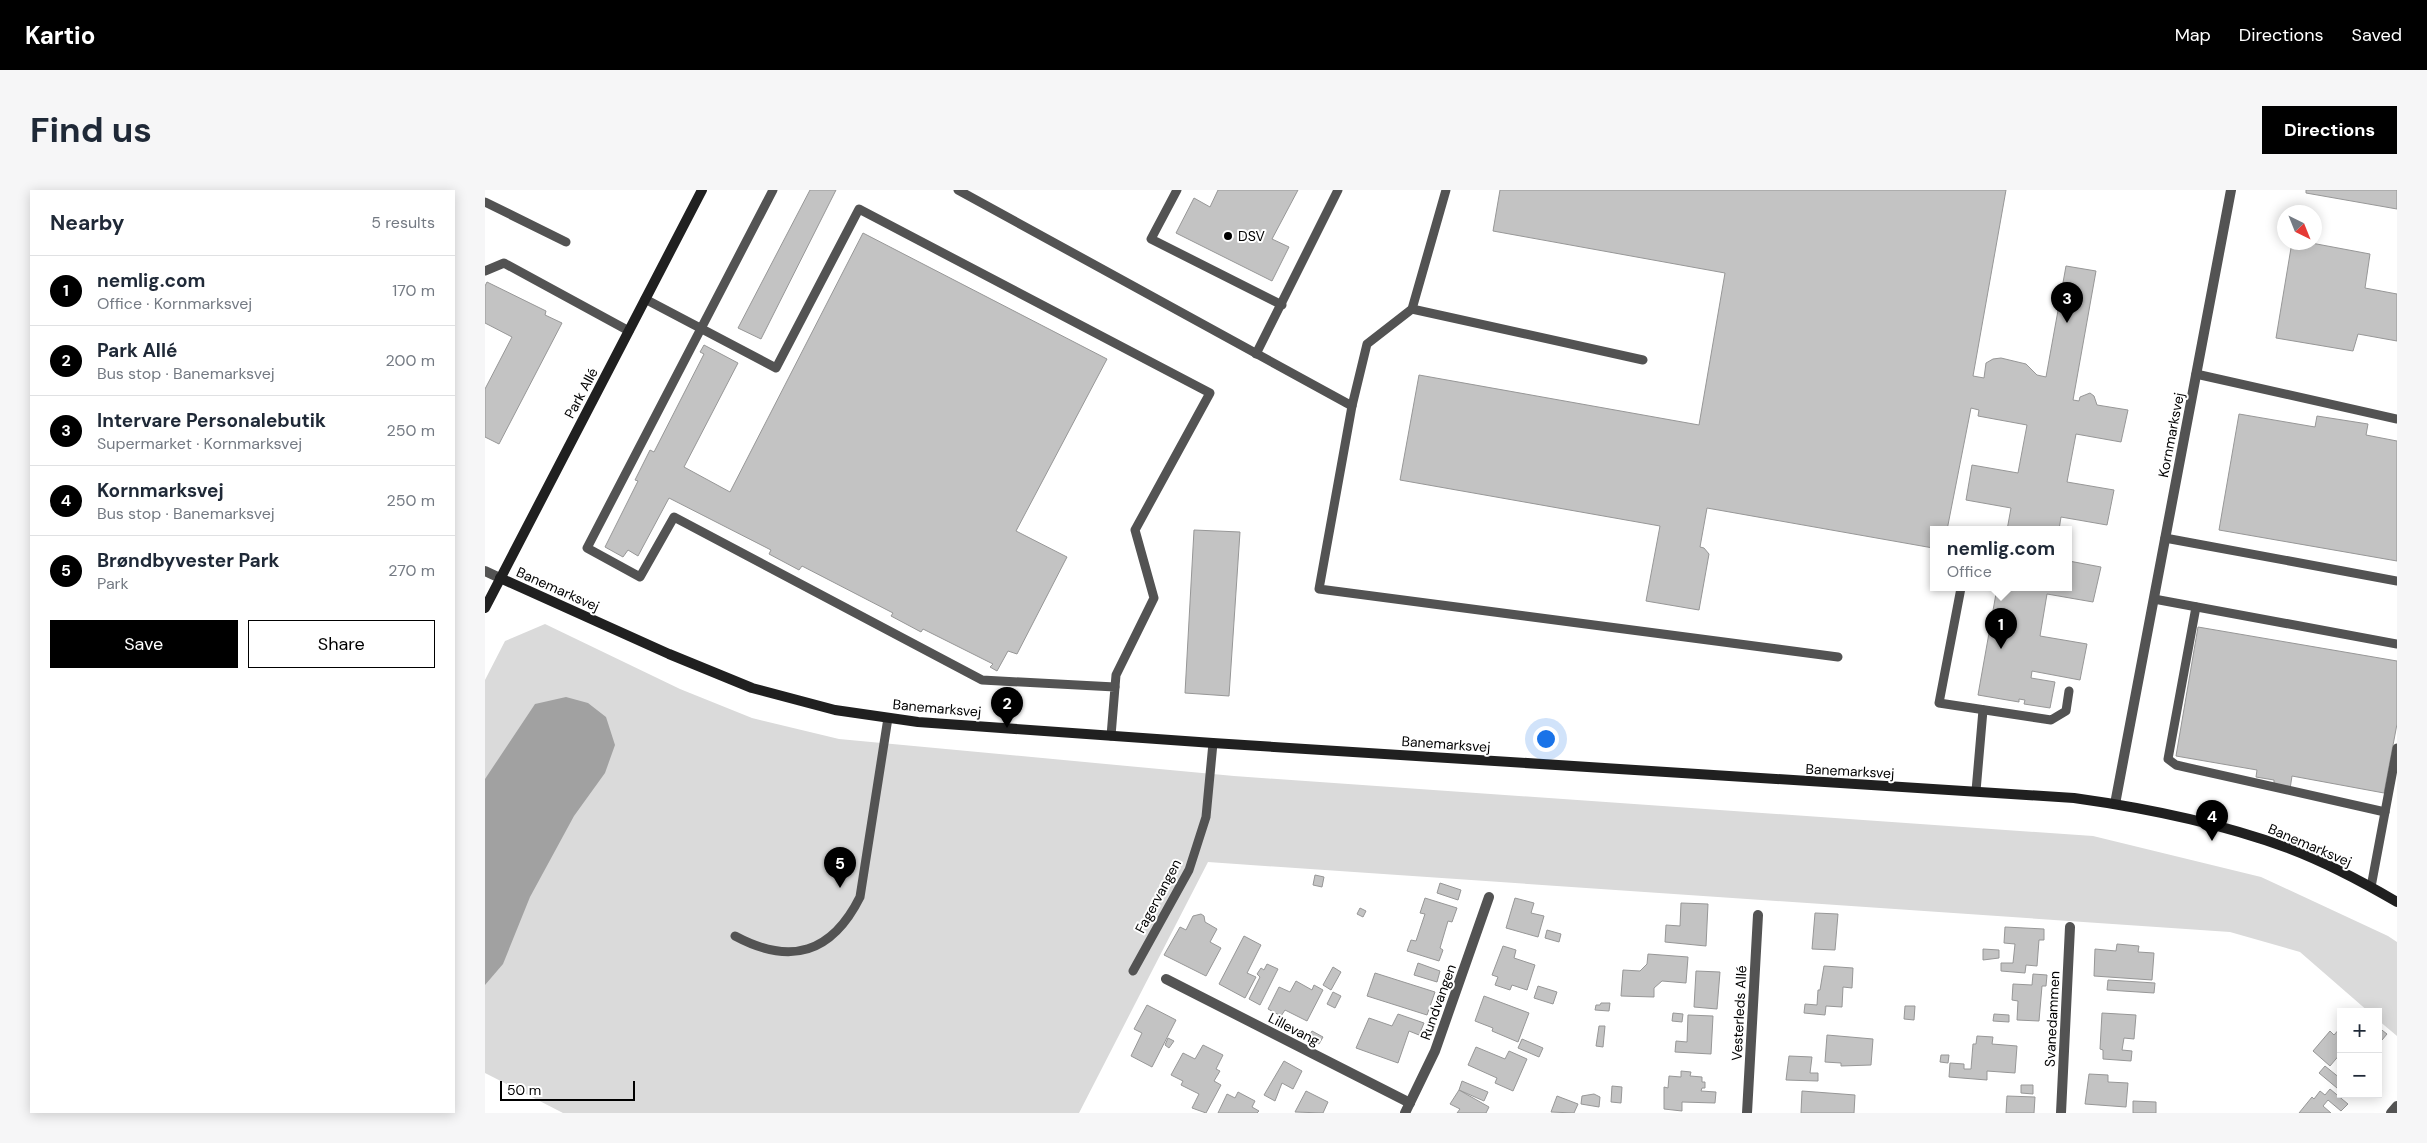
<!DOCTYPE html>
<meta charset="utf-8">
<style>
body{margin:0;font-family:"DM Sans",sans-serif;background:#f6f6f7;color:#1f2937}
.controls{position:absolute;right:15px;bottom:15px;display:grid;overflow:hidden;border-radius:0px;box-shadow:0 2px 12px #0003}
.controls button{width:45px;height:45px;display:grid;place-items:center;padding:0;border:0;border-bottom:1px solid #e0e1e3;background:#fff;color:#1f2937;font:25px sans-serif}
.compass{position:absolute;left:1792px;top:15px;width:45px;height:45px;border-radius:50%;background:#fff;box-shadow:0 2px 12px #0003;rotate:137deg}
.scale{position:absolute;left:15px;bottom:12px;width:135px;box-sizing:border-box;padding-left:5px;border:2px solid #000;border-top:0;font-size:14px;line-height:18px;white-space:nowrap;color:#000;-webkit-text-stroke:4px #fff;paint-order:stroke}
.you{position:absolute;left:1060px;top:548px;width:18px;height:18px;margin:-12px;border:4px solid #fff;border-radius:50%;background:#1a73e8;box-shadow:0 0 0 8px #1a73e833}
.badge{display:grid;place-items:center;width:32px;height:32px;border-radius:50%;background:#000;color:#fff;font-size:16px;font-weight:700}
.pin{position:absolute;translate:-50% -41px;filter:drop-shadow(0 1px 2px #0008)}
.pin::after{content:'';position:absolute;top:26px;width:18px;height:15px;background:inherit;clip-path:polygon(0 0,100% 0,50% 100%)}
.popup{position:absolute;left:1445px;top:336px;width:142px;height:65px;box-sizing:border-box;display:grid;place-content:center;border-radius:0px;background:#fff;filter:drop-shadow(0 1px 4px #0005);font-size:16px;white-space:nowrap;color:#747a83}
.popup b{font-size:19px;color:#1f2937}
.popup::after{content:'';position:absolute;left:50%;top:100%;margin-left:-10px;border:10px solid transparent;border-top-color:#fff}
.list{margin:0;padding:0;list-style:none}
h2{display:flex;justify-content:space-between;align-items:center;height:65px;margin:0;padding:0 20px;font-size:21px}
h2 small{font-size:16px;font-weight:400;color:#747a83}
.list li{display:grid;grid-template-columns:32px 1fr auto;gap:15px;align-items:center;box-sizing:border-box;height:70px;padding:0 20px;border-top:1px solid #e0e1e3}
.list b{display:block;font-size:19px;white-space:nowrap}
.list p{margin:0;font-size:16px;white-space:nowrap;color:#747a83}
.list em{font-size:16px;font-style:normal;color:#747a83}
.actions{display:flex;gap:10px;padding:15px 20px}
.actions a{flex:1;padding:11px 0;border:1px solid #000;border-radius:0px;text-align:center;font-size:18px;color:#000}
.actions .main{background:#000;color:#fff}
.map{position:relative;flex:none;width:1912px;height:923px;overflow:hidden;border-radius:0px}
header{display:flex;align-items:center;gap:30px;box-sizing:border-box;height:70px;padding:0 25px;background:#000;color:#fff}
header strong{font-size:24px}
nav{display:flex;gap:28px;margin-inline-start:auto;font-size:18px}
.intro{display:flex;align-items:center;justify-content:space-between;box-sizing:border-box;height:120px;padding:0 30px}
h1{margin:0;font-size:35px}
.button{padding:12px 22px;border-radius:0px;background:#000;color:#fff;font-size:18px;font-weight:700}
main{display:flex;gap:30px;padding:0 30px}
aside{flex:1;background:#fff;border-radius:0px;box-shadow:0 2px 12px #0003}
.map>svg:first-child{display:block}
.green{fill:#dadada}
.water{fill:#a1a1a1}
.building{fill:#c3c3c3;stroke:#979797}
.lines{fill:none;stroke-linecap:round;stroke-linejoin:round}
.lane{stroke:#535353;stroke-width:9}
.street{stroke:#535353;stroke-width:10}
.secondary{stroke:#202020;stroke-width:10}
.poi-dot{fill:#000;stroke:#fff;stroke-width:2}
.labels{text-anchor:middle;stroke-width:4;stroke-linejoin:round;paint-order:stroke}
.poi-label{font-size:14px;fill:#000;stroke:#fff;text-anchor:start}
.street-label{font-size:14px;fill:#000;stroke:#fff}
</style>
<header>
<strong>Kartio</strong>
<nav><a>Map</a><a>Directions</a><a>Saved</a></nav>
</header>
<div class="intro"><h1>Find us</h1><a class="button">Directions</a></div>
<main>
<aside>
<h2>Nearby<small>5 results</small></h2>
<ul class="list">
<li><span class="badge">1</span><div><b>nemlig.com</b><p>Office · Kornmarksvej</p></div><em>170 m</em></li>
<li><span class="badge">2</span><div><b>Park Allé</b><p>Bus stop · Banemarksvej</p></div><em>200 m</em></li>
<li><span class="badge">3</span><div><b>Intervare Personalebutik</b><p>Supermarket · Kornmarksvej</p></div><em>250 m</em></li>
<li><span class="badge">4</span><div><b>Kornmarksvej</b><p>Bus stop · Banemarksvej</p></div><em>250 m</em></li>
<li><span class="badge">5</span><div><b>Brøndbyvester Park</b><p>Park</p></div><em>270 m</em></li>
</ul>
<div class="actions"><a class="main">Save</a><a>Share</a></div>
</aside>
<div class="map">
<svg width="1912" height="923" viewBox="0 0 1912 923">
<rect width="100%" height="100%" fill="#fff"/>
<!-- green -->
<polygon class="green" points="60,434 195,499 267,528 354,549 749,586 1608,646 1776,687 1903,746 1912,752 1912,846 1893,830 1893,822 1884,822 1815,762 1745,742 723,672 594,923 78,923 0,883 0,490 20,451"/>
<!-- water -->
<polygon class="water" points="81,507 103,513 121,527 130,555 120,583 89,626 45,707 18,774 0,795 0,589 50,514"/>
<!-- building -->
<g class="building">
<polygon points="325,0 351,0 276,149 253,138"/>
<polygon points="733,0 813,0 787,49 804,57 787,91 691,43 709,8 725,17"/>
<polygon points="1015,0 1521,0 1488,186 1499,188 1501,173 1508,169 1516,168 1541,174 1552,185 1561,187 1581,76 1611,81 1588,210 1594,211 1595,207 1605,203 1609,206 1612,215 1643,220 1636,252 1591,244 1582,292 1629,300 1622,335 1576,327 1574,340 1522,340 1526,318 1481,310 1487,275 1533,283 1542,235 1493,226 1494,220 1486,218 1462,340 1448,340 1448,358 1222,318 1215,357 1219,358 1224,364 1214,420 1161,411 1175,336 915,290 934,185 1214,235 1240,83 1008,41"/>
<polygon points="1821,0 1912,0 1912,19 1821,3"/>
<polygon points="378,43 622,169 531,341 582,367 532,464 523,461 512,481 505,477 508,474 438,439 436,442 406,426 408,423 317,376 314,380 284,364 286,360 184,308 153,366 143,360 138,367 120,357 153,291 150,290 165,260 169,262 219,164 215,162 219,155 253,173 199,277 245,302"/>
<polygon points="1807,52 1821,52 1885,64 1880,98 1912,104 1912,151 1873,144 1868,161 1791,148"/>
<polygon points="2,92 61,121 60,125 77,133 14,254 0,247 0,199 27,147 0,133 0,96"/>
<polygon points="1754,224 1830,237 1832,226 1883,234 1881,245 1912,251 1912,371 1734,340"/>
<polygon points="709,340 755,342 744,506 700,503"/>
<polygon points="1584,371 1616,377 1608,412 1562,404 1555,446 1602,454 1595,490 1547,481 1546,488 1570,492 1565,518 1539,514 1540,510 1534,509 1534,512 1493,505 1512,398 1584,398"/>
<polygon points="1713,437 1912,471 1912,534 1899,603 1807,586 1805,599 1789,597 1789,590 1771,587 1772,580 1691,566"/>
<polygon points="830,685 839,687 837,697 828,695"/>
<polygon points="955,693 976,700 973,710 952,703"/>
<polygon points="940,708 972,718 967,732 963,731 955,758 958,760 954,771 922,761 926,750 931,751 940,724 935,723"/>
<polygon points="1030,708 1049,713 1046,723 1059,726 1053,747 1021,738"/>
<polygon points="1196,713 1223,714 1221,756 1180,752 1181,735 1195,736"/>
<polygon points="875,718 881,721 878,727 872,724"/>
<polygon points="1330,723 1353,724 1350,760 1327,759"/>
<polygon points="716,724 719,726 720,732 732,739 725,752 736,758 721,786 679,765 695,737 701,740 708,726"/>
<polygon points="1520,737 1559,739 1559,750 1554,750 1552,776 1541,775 1540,783 1516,781 1516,773 1528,773 1530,754 1519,753"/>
<polygon points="1062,740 1076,744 1074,752 1060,748"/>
<polygon points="759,746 776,755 762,783 771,787 760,808 734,794"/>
<polygon points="1632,754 1654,756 1653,762 1669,763 1667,790 1609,786 1610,759 1631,761"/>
<polygon points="1018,756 1031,760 1029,768 1050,775 1042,800 1027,795 1025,800 1010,795 1013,787 1007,785"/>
<polygon points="1498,759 1514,760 1514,768 1498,770"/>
<polygon points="1163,764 1203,767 1201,793 1177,791 1169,798 1169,807 1136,806 1138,780 1155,781 1162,774"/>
<polygon points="933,773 955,781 952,792 929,785"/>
<polygon points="782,774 793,779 775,815 764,809 775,787 772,784 776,778 779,780"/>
<polygon points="1339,776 1368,778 1367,798 1358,797 1357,817 1341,816 1340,825 1319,823 1320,814 1332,815 1333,800 1335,800"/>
<polygon points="848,777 856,782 846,800 838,795"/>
<polygon points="1211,781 1235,782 1232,819 1209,817"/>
<polygon points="890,783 950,802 942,825 882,806"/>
<polygon points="1548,784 1562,785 1561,796 1557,796 1554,831 1532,830 1533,811 1527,810 1528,794 1547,795"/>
<polygon points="1623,790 1670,793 1669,803 1622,800"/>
<polygon points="811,791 827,800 829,795 838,800 822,831 800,820 796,826 783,819 794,797 805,802"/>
<polygon points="1053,796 1072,802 1068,814 1049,808"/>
<polygon points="848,802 856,806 850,818 842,814"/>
<polygon points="999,806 1044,823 1033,852 1007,841 1008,838 990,831"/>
<polygon points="1116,813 1125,813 1124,821 1110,820 1111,815 1115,815"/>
<polygon points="662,815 691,830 667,877 646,866 657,843 649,839"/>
<polygon points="1420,816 1430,816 1429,830 1419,829"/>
<polygon points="1188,823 1198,824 1197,832 1187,831"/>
<polygon points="1617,823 1651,825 1649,849 1639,848 1637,860 1647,861 1646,871 1618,869 1618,860 1615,859"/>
<polygon points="913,824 939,833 934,845 924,841 913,873 871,858 884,828 907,836"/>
<polygon points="1509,824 1524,825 1524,832 1508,831"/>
<polygon points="1203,825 1228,826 1226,864 1190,862 1191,851 1202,852"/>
<polygon points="1114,836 1120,836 1118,857 1111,856"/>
<polygon points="1856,837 1856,863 1845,876 1828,861 1845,841 1849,845"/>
<polygon points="1893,837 1902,844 1897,850 1893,847"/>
<polygon points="827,841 838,847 834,854 823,847"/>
<polygon points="1342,845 1388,849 1386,875 1356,876 1356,873 1340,872"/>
<polygon points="1492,846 1508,847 1507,854 1532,856 1530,883 1502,881 1502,890 1464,887 1465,873 1479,874 1479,879 1486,879 1488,854 1491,854"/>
<polygon points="683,848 689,851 684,858 680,855"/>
<polygon points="1037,849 1058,858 1054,867 1033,858"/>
<polygon points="718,855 738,865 731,879 735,881 729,891 736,895 721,923 707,918 714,904 696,895 698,891 686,885 698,863 710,869"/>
<polygon points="991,857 1020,869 1024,861 1042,869 1028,901 1010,893 1012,888 983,875"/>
<polygon points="1456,865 1464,865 1463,873 1455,872"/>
<polygon points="1304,866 1327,867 1325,883 1333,883 1333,891 1301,890"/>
<polygon points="799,871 817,881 808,899 797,893 790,911 779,905"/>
<polygon points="1840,876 1856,889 1856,894 1852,898 1834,883"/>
<polygon points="1196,881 1206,882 1205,886 1217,887 1217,892 1220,892 1220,898 1217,898 1216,901 1231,902 1230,913 1197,912 1197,921 1179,919 1179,897 1183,898 1184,886 1196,887"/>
<polygon points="1604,884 1623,885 1623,892 1643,893 1641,917 1600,914"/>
<polygon points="977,891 1003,902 999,911 974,900"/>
<polygon points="1536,895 1548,895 1548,904 1536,903"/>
<polygon points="1127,896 1137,897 1136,913 1126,912"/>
<polygon points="1845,899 1863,914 1856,921 1843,910 1838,916 1846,923 1814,923 1827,907 1829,909 1835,901 1840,905"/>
<polygon points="974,900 1004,917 1001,923 972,923 975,919 965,914"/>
<polygon points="821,901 843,912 838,923 810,922"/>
<polygon points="1317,901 1370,905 1369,923 1316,923"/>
<polygon points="753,902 770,911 767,917 774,921 772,923 733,923 742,904 750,908"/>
<polygon points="1109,904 1115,907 1114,917 1096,914 1097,906"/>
<polygon points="1072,906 1093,914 1089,923 1066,922"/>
<polygon points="1522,906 1550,907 1549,923 1521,923"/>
<polygon points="1648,911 1671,912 1671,923 1648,923"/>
</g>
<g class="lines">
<!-- lane -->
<g class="lane">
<polyline points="288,0 102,358 155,387 189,327 497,490 630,497 626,546"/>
<polyline points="473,0 867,216 834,399 1353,467"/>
<polyline points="692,0 666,49 797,115"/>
<polyline points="0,12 81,52"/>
<polyline points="0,81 19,73 144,141"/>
<polyline points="160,109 291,178 374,19 725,203 650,340 669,408 631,485 630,497"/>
<polyline points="927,119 1158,170"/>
<polyline points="771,164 853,0"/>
<polyline points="1711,184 1912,229"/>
<polyline points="867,216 882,154 927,119 961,0"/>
<polyline points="1680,348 1912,391"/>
<polyline points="1476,398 1454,513 1566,530 1581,521 1584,501"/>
<polyline points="1669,409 1912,454"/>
<polyline points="1711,417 1683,569 1691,575 1900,622"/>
<polyline points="1491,601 1498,520"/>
<polyline points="1886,697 1912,558"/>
<path d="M250,746C306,776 347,763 375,707L403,528"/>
<polyline points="648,781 704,680 721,627 728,553"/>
</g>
<!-- street -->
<g class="street">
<polyline points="0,381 15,388"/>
<polyline points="1630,614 1746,0"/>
<polyline points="681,789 925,913"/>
<polyline points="920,923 950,861 1004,707"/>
<polyline points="1262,923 1273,725"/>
<polyline points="1576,923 1585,737"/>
<polyline points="1906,923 1912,916"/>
</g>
<!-- secondary -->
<g class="secondary">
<path d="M15,388L184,464L267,498L350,520L433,532L728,553L1589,608C1661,618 1735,633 1803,658C1840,672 1878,692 1912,712"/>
<polyline points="0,418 217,0"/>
</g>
</g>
<!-- markers -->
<circle class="poi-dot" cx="743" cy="46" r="5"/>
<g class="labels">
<!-- poi labels -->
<g class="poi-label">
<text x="753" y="51">DSV</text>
</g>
<!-- street labels -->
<g class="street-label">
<text transform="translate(96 203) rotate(-62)" y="5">Park Allé</text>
<text transform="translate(1686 245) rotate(-79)" y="5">Kornmarksvej</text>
<text transform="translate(73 399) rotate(24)" y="5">Banemarksvej</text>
<text transform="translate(452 518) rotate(5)" y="5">Banemarksvej</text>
<text transform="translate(961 554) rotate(4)" y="5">Banemarksvej</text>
<text transform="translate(1365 581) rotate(3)" y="5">Banemarksvej</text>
<text transform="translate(1825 655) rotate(23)" y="5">Banemarksvej</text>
<text transform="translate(673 706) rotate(-62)" y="5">Fagervangen</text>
<text transform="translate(953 812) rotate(-70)" y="5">Rundvangen</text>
<text transform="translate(1254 823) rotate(-87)" y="5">Vesterleds Allé</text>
<text transform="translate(1567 829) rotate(-87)" y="5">Svanedammen</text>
<text transform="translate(809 839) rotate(27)" y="5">Lillevang</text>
</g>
</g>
</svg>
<div class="controls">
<button>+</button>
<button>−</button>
</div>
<svg class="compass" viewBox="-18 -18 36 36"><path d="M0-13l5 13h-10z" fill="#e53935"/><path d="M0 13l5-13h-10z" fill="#747a83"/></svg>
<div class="scale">50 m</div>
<div class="you"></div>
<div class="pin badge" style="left:1516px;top:459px">1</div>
<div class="popup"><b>nemlig.com</b>Office</div>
<div class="pin badge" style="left:522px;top:538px">2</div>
<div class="pin badge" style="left:1582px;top:133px">3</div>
<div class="pin badge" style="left:1727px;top:651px">4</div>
<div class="pin badge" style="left:355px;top:698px">5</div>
</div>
</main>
